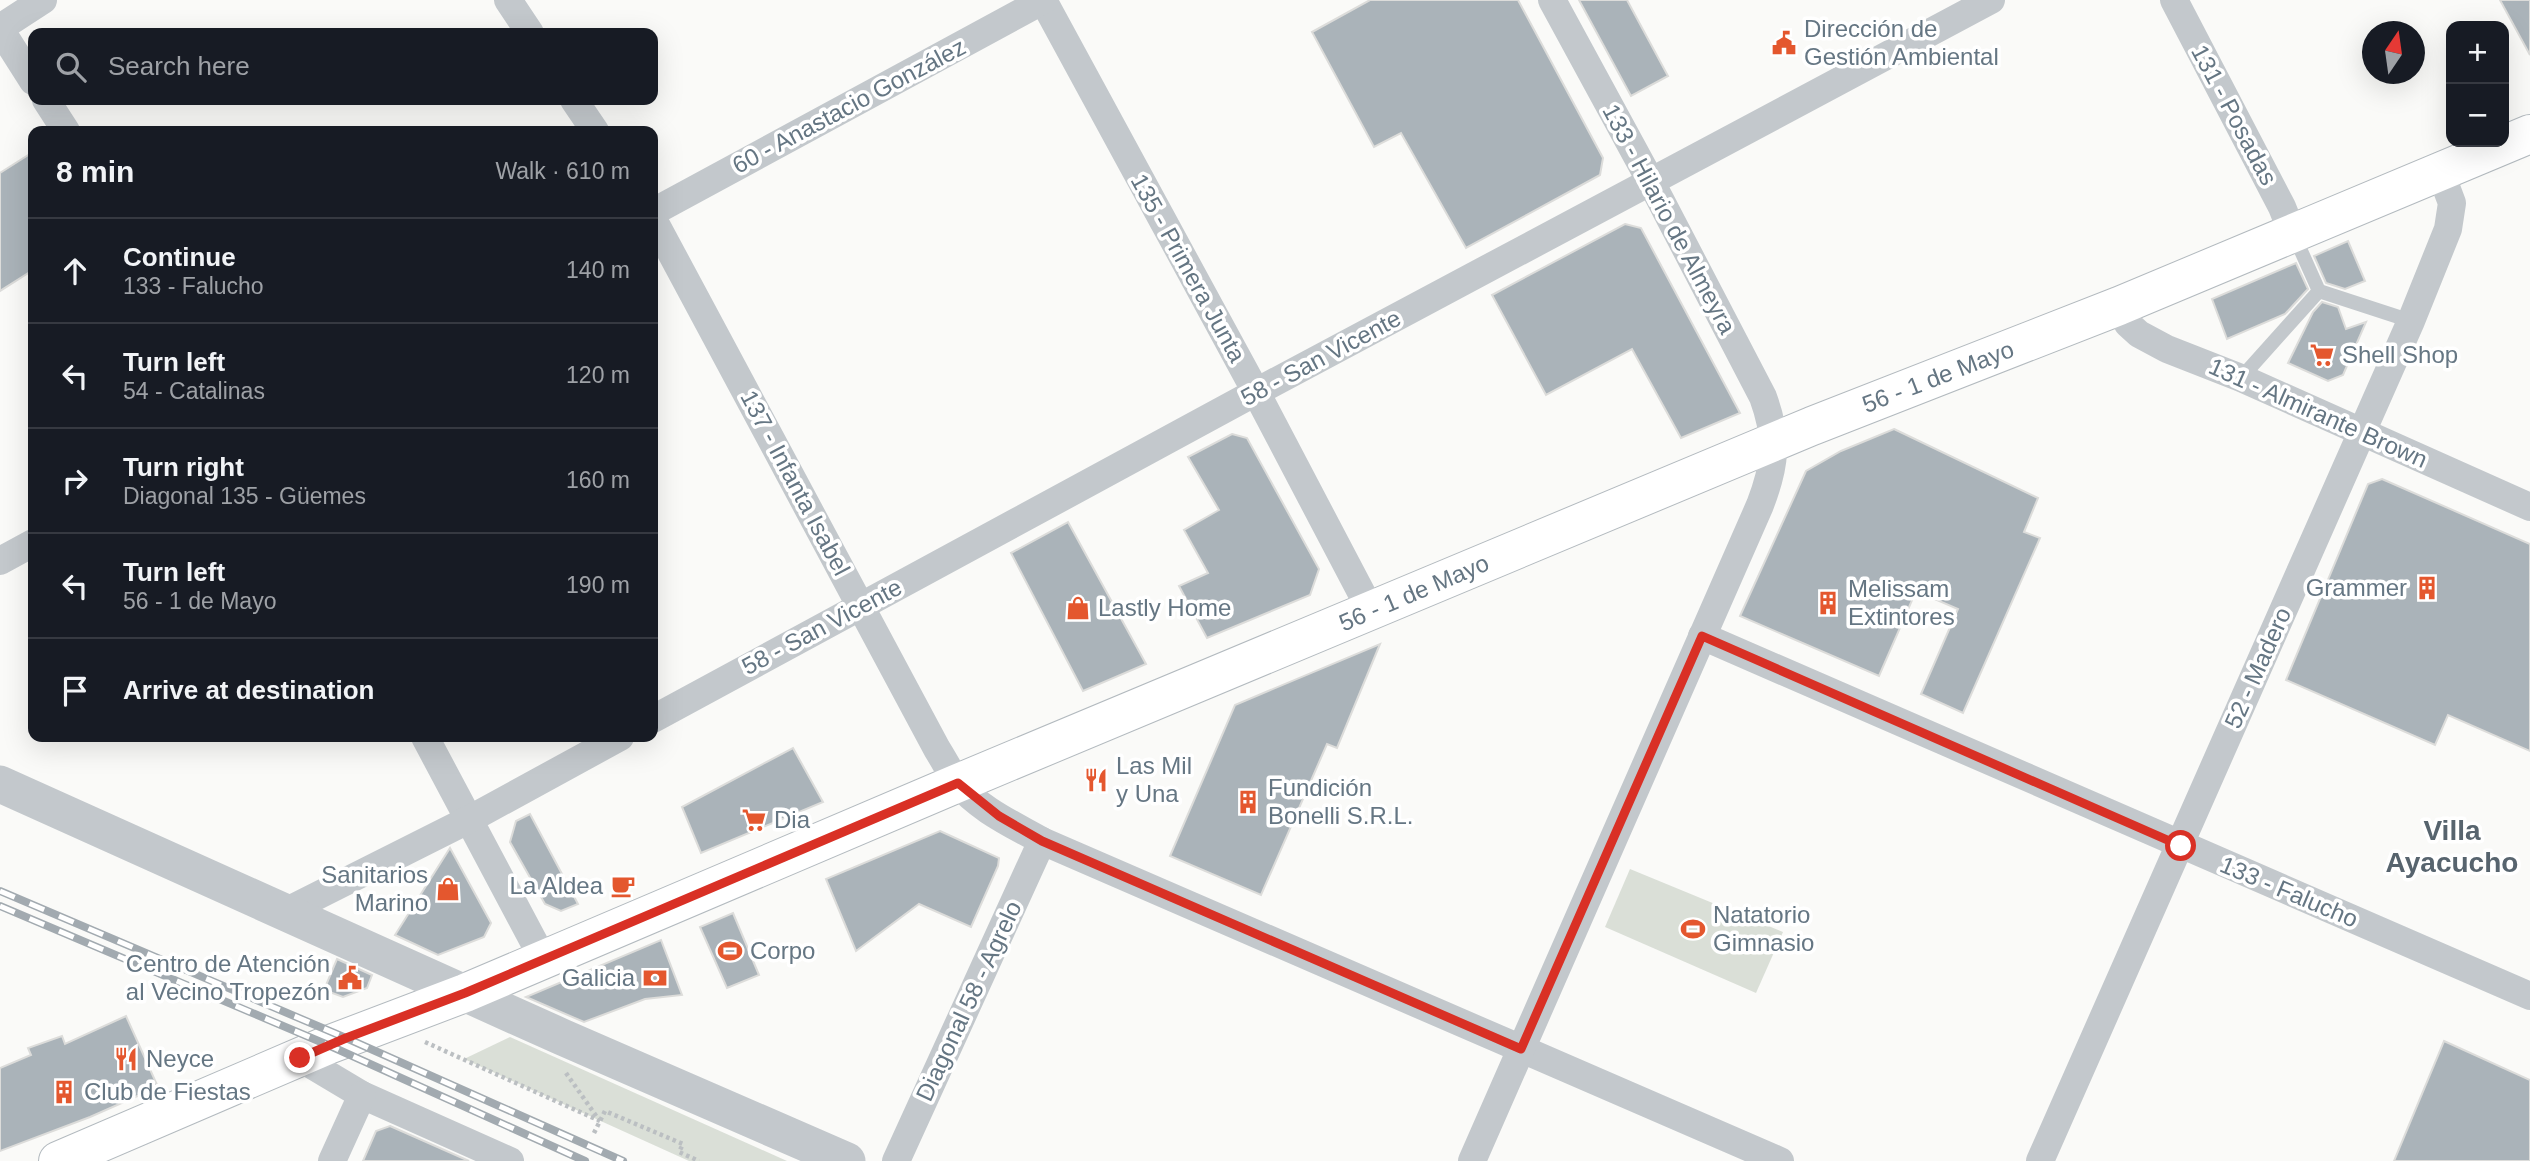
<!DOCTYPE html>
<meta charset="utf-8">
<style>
body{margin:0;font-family:Helvetica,sans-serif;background:#20242c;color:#f1f3f6}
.controls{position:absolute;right:21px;top:21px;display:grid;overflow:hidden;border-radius:14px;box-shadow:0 7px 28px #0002}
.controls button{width:63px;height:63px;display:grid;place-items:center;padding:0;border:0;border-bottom:2px solid #363941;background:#171b24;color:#f1f3f6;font:35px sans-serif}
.compass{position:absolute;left:2362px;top:21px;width:63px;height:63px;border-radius:50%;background:#171b24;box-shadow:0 7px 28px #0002;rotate:13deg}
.stop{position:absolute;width:21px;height:21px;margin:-16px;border:5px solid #d93025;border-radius:50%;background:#fff}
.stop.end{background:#d93025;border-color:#fff;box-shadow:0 2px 7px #0008}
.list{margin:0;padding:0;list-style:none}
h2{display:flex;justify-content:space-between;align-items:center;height:91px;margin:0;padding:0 28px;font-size:30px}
h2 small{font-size:23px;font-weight:400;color:#9ea1a6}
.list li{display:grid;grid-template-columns:46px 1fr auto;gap:21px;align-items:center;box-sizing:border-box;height:105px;padding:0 28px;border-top:2px solid #363941}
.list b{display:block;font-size:26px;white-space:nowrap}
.list p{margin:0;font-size:23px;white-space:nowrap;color:#9ea1a6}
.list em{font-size:23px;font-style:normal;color:#9ea1a6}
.icon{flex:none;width:38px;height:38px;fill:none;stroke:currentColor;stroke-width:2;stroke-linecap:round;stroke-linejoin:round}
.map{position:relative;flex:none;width:2530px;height:1161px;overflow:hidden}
.search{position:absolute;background:#171b24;box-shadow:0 7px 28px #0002;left:28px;top:28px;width:630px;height:77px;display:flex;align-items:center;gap:18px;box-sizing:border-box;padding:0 24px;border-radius:14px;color:#9ea1a6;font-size:26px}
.panel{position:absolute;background:#171b24;box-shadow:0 7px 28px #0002;left:28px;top:126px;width:630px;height:616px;border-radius:14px}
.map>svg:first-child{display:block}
.green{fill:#dadfd7}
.building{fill:#aab3b9;stroke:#dcdcda;stroke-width:2}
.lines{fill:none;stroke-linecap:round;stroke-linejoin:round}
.secondary-casing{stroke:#b3babf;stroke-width:40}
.path{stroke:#bbbfc2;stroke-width:4.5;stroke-dasharray:3.5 3.5;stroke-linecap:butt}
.service{stroke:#c3c8cc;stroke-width:14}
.minor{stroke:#c3c8cc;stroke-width:28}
.tertiary{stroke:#c3c8cc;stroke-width:37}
.secondary{stroke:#fff;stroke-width:38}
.rail-casing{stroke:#a2aab0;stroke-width:8}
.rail{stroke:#fff;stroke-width:5;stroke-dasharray:16;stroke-linecap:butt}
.route{stroke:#d93025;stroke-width:9}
.labels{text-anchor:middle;stroke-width:7;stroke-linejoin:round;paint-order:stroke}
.poi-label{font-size:24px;fill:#657683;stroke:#fff;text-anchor:start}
.street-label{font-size:24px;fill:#657683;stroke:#fff}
.quarter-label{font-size:28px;font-weight:bold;fill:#57646e;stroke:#fff}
</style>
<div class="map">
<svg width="2530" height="1161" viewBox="0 0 2530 1161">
<rect width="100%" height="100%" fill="#fafaf8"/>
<!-- green -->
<g class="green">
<polygon points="1630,869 1783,932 1756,993 1605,927"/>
<polygon points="510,1037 787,1161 689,1161 464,1059"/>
</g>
<!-- building -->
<g class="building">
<polygon points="1370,0 1518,0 1603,158 1600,175 1466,248 1401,133 1374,147 1312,32"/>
<polygon points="1579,0 1627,0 1668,76 1631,96"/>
<polygon points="2500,0 2530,0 2530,55"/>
<polygon points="33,152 33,270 0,291 0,173"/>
<polygon points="1625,224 1641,228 1740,413 1681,438 1632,349 1546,395 1492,295"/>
<polygon points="2348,241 2365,281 2345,289 2326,283 2314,256"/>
<polygon points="2296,263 2308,289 2285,314 2227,339 2212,299"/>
<polygon points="2322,302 2338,307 2346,329 2366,322 2343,375 2328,381 2288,363 2313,312"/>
<polygon points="1894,429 2038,498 2024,532 2040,538 1963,713 1921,694 1958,609 1916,591 1879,676 1740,616 1806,471 1841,451"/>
<polygon points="1232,434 1247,438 1319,569 1310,595 1207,638 1179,586 1208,573 1184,530 1219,510 1188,457"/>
<polygon points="2382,479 2530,544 2530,751 2448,715 2435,745 2286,680 2368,484"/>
<polygon points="1068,522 1146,664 1083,691 1011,553"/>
<polygon points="1380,644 1337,748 1327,744 1261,895 1170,856 1235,705"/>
<polygon points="793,748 823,802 701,853 682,807"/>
<polygon points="530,814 578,904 561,911 545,904 510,842 516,821"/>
<polygon points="940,831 999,858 998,866 971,927 919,904 856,951 826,879"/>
<polygon points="450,848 491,923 484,937 438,955 395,935"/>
<polygon points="733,913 759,975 727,988 700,927"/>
<polygon points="661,940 682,995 645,999 584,1022 526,997"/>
<polygon points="337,959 372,975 367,988 343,997 324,990"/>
<polygon points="126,1016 158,1087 90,1117 0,1151 0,1068 31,1055 28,1048 62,1036 65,1044"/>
<polygon points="2444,1041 2530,1080 2530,1161 2394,1161"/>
<polygon points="390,1126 469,1161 363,1161 376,1131"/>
</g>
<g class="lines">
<!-- secondary casing -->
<g class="secondary-casing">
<polyline id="secondary" points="58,1161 328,1045 465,993 958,783 1812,426 2119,306 2530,134"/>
</g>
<!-- path -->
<g class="path">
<polyline points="425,1042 600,1121"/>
<polyline points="566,1073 599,1120"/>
<polyline points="594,1133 605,1111 683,1144 679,1152 699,1161"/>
</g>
<!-- service -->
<g class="service">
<polyline points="2319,291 2411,321"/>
<polyline points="2241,378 2319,291 2293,233"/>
</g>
<!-- minor -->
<g class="minor">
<polyline points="508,0 530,33"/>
<polyline points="1043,0 1256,392 1371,611"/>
<polyline points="2174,0 2282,207 2292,232"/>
<polyline points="0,28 43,0"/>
<polyline points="0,29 33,81"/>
<polyline points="46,100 66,131"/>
<polyline points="574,100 595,131"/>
<polyline points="653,212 1044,0"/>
<path d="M653,219L937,749C944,760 950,772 957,782C978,809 1014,825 1042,841L1780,1161"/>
<polyline points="2119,306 2128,324 2139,334 2167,349 2241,378 2530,507"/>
<polyline points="0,561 33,543"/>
<polyline points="1702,636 2530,996"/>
<polyline points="653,719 1256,392 1991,0"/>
<polyline points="425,737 543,959"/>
<polyline points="285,912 470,819 620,737"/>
<polyline points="300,1058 362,1095 510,1161"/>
<polyline points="332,1161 362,1095"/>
<polyline points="896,1161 1042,841"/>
<path d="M1472,1161L1760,505C1776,464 1778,438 1763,397L1651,182L1552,0"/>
<polyline points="2040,1161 2411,321 2448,229 2452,203 2440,171"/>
</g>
<!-- tertiary -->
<polyline class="tertiary" points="0,784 562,1037 847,1161"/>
<!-- secondary -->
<use href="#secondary" class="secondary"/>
<!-- rail casing -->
<g class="rail-casing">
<g id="rail">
<polyline points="0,891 346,1038 623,1161"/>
<polyline points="0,906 328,1045 585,1161"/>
</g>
</g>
<!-- rail -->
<use href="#rail" class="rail"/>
</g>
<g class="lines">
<!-- route -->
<polyline class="route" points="300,1058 346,1038 465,993 958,783 999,816 1042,841 1521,1049 1702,636 2181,846"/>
</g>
<!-- icons -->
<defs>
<g id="civic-bare" transform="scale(1.89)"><path d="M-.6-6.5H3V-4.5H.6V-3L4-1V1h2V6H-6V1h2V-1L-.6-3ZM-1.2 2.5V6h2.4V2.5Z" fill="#e4572e" stroke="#fff" stroke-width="2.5" paint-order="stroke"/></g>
<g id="supermarket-bare" transform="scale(1.89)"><path d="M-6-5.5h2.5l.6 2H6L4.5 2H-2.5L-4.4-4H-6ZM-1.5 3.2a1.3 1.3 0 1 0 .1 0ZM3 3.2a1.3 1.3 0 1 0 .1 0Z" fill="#e4572e" stroke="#fff" stroke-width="2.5" paint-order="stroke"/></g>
<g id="building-bare" transform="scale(1.89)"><path d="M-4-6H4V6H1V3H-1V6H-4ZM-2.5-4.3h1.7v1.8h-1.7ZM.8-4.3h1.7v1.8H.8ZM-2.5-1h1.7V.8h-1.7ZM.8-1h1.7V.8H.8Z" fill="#e4572e" stroke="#fff" stroke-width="2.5" paint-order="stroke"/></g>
<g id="shop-bare" transform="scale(1.89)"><path d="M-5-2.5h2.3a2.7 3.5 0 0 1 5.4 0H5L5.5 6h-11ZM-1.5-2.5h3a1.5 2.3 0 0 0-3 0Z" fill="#e4572e" stroke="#fff" stroke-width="2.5" paint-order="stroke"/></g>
<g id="restaurant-bare" transform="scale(1.89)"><path d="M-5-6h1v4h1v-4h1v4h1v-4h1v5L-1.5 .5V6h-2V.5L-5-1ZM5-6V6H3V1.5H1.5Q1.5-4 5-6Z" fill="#e4572e" stroke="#fff" stroke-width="2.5" paint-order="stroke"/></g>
<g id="cafe-bare" transform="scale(1.89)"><path d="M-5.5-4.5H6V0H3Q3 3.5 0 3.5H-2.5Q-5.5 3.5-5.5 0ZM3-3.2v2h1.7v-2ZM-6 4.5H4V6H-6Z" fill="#e4572e" stroke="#fff" stroke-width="2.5" paint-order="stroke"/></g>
<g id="stadium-bare" transform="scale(1.89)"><path d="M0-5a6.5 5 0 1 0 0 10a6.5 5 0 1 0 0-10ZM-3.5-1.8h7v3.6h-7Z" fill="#e4572e" stroke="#fff" stroke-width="2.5" paint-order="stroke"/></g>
<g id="bank-bare" transform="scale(1.89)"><path d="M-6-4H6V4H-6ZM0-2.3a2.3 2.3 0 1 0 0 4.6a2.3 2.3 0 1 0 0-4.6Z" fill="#e4572e" stroke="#fff" stroke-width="2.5" paint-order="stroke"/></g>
</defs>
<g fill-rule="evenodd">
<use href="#civic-bare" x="1784" y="43"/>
<use href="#supermarket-bare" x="2322" y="355"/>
<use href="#building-bare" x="2427" y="588"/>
<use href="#building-bare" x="1828" y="603"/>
<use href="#shop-bare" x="1078" y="608"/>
<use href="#restaurant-bare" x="1096" y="780"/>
<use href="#building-bare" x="1248" y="802"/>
<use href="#supermarket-bare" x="754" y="820"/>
<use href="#cafe-bare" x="623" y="886"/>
<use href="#shop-bare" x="448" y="889"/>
<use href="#stadium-bare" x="1693" y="929"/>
<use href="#stadium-bare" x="730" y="951"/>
<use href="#civic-bare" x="350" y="978"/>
<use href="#bank-bare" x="655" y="978"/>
<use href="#restaurant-bare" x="126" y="1059"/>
<use href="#building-bare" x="64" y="1092"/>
</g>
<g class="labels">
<!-- poi labels -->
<g class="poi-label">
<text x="1804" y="37">Dirección de<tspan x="1804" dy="28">Gestión Ambiental</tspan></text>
<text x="2342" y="363">Shell Shop</text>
<text x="2407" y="596" text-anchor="end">Grammer</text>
<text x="1848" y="597">Melissam<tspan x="1848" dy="28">Extintores</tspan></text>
<text x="1098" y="616">Lastly Home</text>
<text x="1116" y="774">Las Mil<tspan x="1116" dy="28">y Una</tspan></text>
<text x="1268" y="796">Fundición<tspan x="1268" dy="28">Bonelli S.R.L.</tspan></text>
<text x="774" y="828">Dia</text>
<text x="428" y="883" text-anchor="end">Sanitarios<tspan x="428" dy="28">Marino</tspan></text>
<text x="603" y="894" text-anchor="end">La Aldea</text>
<text x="1713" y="923">Natatorio<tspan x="1713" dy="28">Gimnasio</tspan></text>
<text x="750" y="959">Corpo</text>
<text x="330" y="972" text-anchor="end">Centro de Atención<tspan x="330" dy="28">al Vecino Tropezón</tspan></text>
<text x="635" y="986" text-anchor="end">Galicia</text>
<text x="146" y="1067">Neyce</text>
<text x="84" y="1100">Club de Fiestas</text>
</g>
<!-- street labels -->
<g class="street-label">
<text transform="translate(849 106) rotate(-28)" y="8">60 - Anastacio González</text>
<text transform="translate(2234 115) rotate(62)" y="8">131 - Posadas</text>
<text transform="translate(1669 219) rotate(62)" y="8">133 - Hilario de Almeyra</text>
<text transform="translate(1188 268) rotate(61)" y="8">135 - Primera Junta</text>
<text transform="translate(1321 358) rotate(-28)" y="8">58 - San Vicente</text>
<text transform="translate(1938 377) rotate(-21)" y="8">56 - 1 de Mayo</text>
<text transform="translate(2318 413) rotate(24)" y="8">131 - Almirante Brown</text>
<text transform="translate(795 483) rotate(62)" y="8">137 - Infanta Isabel</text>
<text transform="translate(1414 593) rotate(-23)" y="8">56 - 1 de Mayo</text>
<text transform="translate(822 627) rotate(-28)" y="8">58 - San Vicente</text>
<text transform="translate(2258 668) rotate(-66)" y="8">52 - Madero</text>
<text transform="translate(2289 892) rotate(23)" y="8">133 - Falucho</text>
<text transform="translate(969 1001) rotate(-65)" y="8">Diagonal 58 - Agrelo</text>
</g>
<!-- quarter labels -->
<g class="quarter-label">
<text x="2452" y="840">Villa<tspan x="2452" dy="32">Ayacucho</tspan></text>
</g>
</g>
</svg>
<div class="controls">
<button>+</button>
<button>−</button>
</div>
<svg class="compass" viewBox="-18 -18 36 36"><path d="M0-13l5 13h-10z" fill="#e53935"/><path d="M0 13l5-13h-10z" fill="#9ea1a6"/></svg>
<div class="stop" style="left:2181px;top:846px"></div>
<div class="stop end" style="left:300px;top:1058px"></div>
<div class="search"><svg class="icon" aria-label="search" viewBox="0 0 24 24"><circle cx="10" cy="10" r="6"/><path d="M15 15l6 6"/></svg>Search here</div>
<section class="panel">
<h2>8 min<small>Walk · 610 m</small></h2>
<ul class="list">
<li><svg class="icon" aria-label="ahead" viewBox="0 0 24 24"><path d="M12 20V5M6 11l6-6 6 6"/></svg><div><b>Continue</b><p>133 - Falucho</p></div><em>140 m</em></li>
<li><svg class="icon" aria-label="left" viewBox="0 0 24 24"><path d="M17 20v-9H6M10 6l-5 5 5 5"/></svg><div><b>Turn left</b><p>54 - Catalinas</p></div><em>120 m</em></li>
<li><svg class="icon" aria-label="right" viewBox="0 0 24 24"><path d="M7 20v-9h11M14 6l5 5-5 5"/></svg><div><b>Turn right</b><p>Diagonal 135 - Güemes</p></div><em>160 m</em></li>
<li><svg class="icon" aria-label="left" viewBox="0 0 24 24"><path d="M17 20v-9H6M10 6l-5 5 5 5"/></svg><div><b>Turn left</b><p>56 - 1 de Mayo</p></div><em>190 m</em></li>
<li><svg class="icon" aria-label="arrive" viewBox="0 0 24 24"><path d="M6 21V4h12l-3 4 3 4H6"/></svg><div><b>Arrive at destination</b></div></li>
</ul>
</section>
</div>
